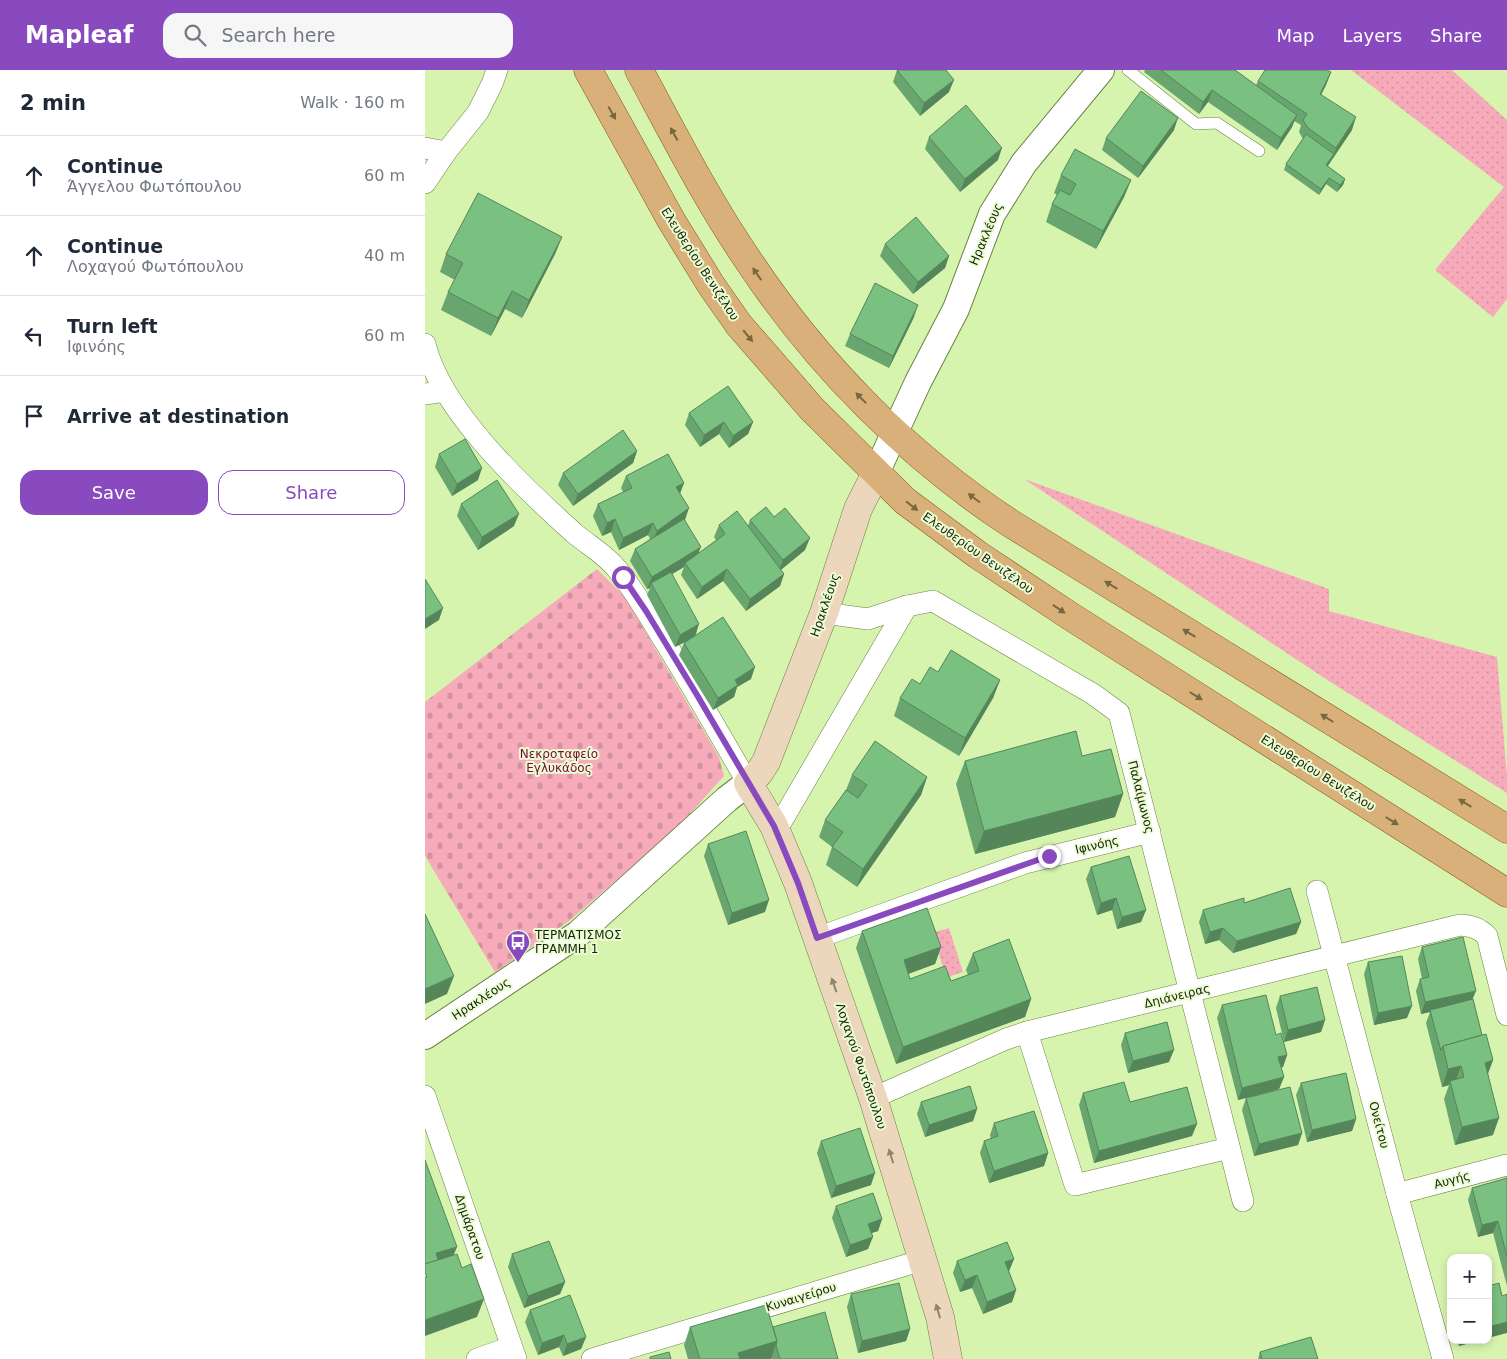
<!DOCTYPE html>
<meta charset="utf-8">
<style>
body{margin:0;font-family:"DejaVu Sans",sans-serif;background:#f6f6f7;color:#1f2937}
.controls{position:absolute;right:15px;bottom:15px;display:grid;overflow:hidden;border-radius:10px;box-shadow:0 2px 8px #0003}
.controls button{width:45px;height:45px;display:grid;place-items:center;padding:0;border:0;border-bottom:1px solid #e0e1e3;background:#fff;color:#1f2937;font:25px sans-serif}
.stop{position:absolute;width:15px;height:15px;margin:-11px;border:4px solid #8a4abf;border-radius:50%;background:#fff}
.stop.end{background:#8a4abf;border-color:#fff;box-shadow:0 1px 5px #0008}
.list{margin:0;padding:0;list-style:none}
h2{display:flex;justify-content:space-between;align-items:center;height:65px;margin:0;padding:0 20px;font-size:21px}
h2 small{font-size:16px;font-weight:400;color:#747a83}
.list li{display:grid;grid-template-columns:32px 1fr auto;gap:15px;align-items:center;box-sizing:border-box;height:80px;padding:0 20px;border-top:1px solid #e0e1e3}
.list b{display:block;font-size:19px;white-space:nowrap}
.list p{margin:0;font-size:16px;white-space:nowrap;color:#747a83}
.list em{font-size:16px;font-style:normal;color:#747a83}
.actions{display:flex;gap:10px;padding:15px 20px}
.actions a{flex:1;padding:11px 0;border:1px solid #8a4abf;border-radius:15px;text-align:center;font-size:18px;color:#8a4abf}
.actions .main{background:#8a4abf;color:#fff}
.icon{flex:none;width:28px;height:28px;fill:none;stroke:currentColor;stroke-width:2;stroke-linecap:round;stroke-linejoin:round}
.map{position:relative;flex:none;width:1082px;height:1289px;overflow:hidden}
header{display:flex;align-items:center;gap:30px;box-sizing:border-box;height:70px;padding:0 25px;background:#8a4abf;color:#fff}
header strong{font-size:24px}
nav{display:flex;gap:28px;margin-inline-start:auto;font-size:18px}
.search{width:350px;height:45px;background:#f6f6f7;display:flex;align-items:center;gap:12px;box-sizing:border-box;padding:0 18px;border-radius:15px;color:#747a83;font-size:19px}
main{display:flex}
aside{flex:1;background:#fff}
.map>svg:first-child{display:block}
.grass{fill:url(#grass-dots)}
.cemetery{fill:url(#cemetery-stones)}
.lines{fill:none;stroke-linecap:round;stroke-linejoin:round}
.service-casing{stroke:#6a8342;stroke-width:12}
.minor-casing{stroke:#6a8342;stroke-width:22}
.tertiary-casing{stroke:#6a8342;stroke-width:28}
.secondary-casing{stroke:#6a8342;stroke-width:29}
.primary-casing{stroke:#855b19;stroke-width:29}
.service{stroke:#fff;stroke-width:11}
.minor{stroke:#fff;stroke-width:21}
.tertiary{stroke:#fff;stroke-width:26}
.secondary{stroke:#ecd7bd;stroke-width:28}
.primary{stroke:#d9af7a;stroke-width:28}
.wall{fill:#69a56f}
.shaded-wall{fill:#55865a}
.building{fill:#7ac081;stroke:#55865a}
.oneway{fill:#786840}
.oneway2{fill:#8d866b}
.route{stroke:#8a4abf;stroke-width:6}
.labels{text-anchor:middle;stroke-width:4;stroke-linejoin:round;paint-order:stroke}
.street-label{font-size:12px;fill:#182207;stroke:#ebfdd4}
.park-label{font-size:12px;fill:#7b0835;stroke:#ebfdd4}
.poi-label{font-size:12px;fill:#182207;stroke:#ebfdd4;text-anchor:start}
</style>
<header>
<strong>Mapleaf</strong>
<div class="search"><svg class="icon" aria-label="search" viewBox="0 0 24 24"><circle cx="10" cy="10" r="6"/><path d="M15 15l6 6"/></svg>Search here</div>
<nav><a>Map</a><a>Layers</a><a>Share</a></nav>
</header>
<main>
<aside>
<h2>2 min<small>Walk · 160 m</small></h2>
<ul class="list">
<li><svg class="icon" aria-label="ahead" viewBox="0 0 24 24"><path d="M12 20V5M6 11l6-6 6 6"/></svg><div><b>Continue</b><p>Άγγελου Φωτόπουλου</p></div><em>60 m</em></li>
<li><svg class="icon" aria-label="ahead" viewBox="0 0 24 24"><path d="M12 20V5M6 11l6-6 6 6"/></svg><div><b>Continue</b><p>Λοχαγού Φωτόπουλου</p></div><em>40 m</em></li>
<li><svg class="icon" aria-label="left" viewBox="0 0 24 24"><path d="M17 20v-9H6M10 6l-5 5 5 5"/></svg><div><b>Turn left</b><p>Ιφινόης</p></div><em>60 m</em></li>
<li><svg class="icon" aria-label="arrive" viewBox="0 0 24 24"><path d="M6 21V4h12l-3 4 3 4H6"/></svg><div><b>Arrive at destination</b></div></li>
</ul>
<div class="actions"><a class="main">Save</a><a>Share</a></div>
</aside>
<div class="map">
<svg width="1082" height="1289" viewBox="0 0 1082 1289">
<defs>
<pattern id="grass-dots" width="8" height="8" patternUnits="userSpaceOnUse" patternTransform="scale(1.25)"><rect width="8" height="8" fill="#f7abba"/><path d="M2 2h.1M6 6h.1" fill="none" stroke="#d3939e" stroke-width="1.8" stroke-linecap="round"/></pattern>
<pattern id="cemetery-stones" width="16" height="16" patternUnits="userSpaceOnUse" patternTransform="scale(1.25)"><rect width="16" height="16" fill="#f7abba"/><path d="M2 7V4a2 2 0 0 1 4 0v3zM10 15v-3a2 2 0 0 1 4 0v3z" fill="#d3939e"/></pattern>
</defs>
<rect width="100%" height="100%" fill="#d7f4af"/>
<!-- grass -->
<g class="grass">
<polygon points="926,0 1027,0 1082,50 1082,229 1068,247 1010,200 1079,117"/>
<polygon points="599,409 904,519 904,541 1072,587 1082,706 1082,723 907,613"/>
<polygon points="524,858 538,902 499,915 496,905 518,897 507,863"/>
</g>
<!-- cemetery -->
<polygon class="cemetery" points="172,499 200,527 294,687 299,706 251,759 144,851 70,902 0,786 0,632"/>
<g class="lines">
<!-- service casing -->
<g class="service-casing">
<polyline id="service" points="703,0 771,54 792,53 834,81"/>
</g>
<!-- minor casing -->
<g class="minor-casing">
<g id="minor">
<polyline points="0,78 21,82"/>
<polyline points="0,113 21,82 53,42 67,14 72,0"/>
<path d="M0,274C16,341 98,417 149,463C163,475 180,484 192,499C211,522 226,550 242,575C270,621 296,667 323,713"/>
<polyline points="0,324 20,321"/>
<polyline points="399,543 443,549 482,536 508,531 668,624 694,643 818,1131"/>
<polyline points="351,761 482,536"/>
<polyline points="892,821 972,1124 1018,1289"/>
<polyline points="392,868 600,793 725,762"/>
<polyline points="602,962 650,1115 804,1078"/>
<polyline points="0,1026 91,1289"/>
<path d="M448,1028L581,969L602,962L1035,855C1047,856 1054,858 1062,866L1082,945"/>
<polyline points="972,1124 1082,1095"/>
<polyline points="52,1289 86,1277"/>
<polyline points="167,1289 498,1190"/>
</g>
</g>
<!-- tertiary casing -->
<g class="tertiary-casing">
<g id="tertiary">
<polyline points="451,403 493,312 531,239 567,144 599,93 676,0"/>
<polyline points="0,966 153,864 302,729 323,713"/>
</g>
</g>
<!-- secondary casing -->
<g class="secondary-casing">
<polyline id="secondary" points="451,403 433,439 399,543 341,692 334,703 323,713 349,756 373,813 448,1028 515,1247 523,1289"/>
</g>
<!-- primary casing -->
<g class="primary-casing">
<g id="primary">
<polyline points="163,0 246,150 286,215 314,255 387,339 480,431 553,485 645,546 1082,823"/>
<path d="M214,0C249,65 283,132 325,193C393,295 483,386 585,453L1082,759"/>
</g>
</g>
<!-- service -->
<use href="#service" class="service"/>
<!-- minor -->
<use href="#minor" class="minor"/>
<!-- tertiary -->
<use href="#tertiary" class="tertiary"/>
<!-- secondary -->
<use href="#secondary" class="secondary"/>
<!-- primary -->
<use href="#primary" class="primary"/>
</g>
<!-- wall -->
<g class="wall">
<polygon points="472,0 521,0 524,22 495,46 468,12"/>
<polygon points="720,0 810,0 831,15 833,11 906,2 901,15 896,25 927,60 903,96 920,109 918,115 912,122 901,114 894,125 859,100 861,94 878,69 874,62 876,55 869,51 867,57 852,80 783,32 774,44 719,2"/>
<polygon points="749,60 713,108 677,80 681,68"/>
<polygon points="504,67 573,90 535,122 500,79"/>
<polygon points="636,105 706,110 699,127 671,179 621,152 627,134 632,125 629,123"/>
<polygon points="137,167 130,184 97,248 80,239 66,266 16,240 23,222 30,210 15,202 21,184"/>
<polygon points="460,174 524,186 520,198 488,224 455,186"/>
<polygon points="489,247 464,298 420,276 425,264"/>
<polygon points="264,343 328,352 323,364 304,378 294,364 275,377 260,355"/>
<polygon points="212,381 208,393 148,436 133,415 138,403"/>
<polygon points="14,384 53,410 27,426 10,397"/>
<polygon points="201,406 259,413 255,423 260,450 274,483 291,470 289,467 294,455 323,456 325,450 349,447 380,480 356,500 359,504 355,516 321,541 298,511 272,529 256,505 259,497 247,504 270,566 326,609 312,617 309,627 288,640 254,585 259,573 265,569 250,577 222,525 225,518 222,519 205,491 210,479 225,469 223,465 194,480 186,462 177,466 168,446 173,434 198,422 196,418"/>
<polygon points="36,434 89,456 53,480 32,446"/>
<polygon points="513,602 575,610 568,628 534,686 469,646 475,628"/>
<polygon points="657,686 698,724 690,747 550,784 531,714 540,691"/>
<polygon points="427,705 502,707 496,725 432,817 401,795 407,777 394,767 400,750 421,720"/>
<polygon points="283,774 340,842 303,855 279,786"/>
<polygon points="666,797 721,840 716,852 692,859 687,840 672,845 661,809"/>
<polygon points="819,833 876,852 871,864 808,883 794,870 780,874 774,852 778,840"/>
<polygon points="437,861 516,877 510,894 483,904 485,909 526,911 543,905 541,900 548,883 606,929 600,947 471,994 431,878"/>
<polygon points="997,877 1048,929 1057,965 1068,990 1063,1004 1068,1065 1030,1075 1019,1029 1024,1015 1017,1017 1001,953 1005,942 996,944 991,921 995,909 997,909 993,889"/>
<polygon points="943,892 982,948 949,955 939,904"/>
<polygon points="855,926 900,950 896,962 859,972 851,938"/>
<polygon points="797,935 851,965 862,985 858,997 856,997 859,1007 854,1019 813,1030 792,948"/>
<polygon points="700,963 744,992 703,1003 696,975"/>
<polygon points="876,1013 931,1049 927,1061 882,1072 871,1025"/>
<polygon points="658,1023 705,1032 767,1066 669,1093 654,1035"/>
<polygon points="821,1028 877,1063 873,1075 829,1086 817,1040"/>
<polygon points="496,1032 552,1039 548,1051 500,1067 492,1044"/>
<polygon points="569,1053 623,1083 619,1096 564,1113 555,1083 559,1071 566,1069 565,1065"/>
<polygon points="396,1071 446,1115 406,1128 392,1083"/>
<polygon points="1082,1108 1082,1216 1068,1163 1053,1167 1043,1130 1047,1118"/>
<polygon points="411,1136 457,1149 453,1161 446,1163 443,1179 421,1187 407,1148"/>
<polygon points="87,1184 140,1212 135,1224 99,1238 83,1197"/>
<polygon points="589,1189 584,1201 591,1220 587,1232 558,1244 547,1218 535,1222 528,1203 532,1191"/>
<polygon points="426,1224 485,1259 481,1271 433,1283 422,1237"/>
<polygon points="1026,1233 1026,1244 1024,1237"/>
<polygon points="105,1240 161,1267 156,1279 138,1286 134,1277 113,1285 100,1252"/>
<polygon points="265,1257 348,1257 413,1289 347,1289 346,1288 346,1289 263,1289 259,1275"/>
<polygon points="1032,1270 1055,1270 1034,1276"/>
<polygon points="835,1282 893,1289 833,1289"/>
</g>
<!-- shaded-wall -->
<g class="shaded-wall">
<polygon points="906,2 901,15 890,36 895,24"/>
<polygon points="529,10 524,22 495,46 499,33"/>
<polygon points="787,20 783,32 774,44 778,32"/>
<polygon points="872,45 867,57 852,80 856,68"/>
<polygon points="931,47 927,60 899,101 901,95 909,84 911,78"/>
<polygon points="753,48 749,60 713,108 718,96"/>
<polygon points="577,78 573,90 535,122 540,109"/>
<polygon points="904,108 901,114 894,125 896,119"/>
<polygon points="920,109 918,115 912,122 915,115"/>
<polygon points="706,110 699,127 671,179 678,161"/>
<polygon points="137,167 130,184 97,248 104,230"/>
<polygon points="524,186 520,198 488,224 493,212"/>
<polygon points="87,221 80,239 66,266 73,248"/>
<polygon points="493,235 489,247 464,298 468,286"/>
<polygon points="299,352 294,364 275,377 279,365"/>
<polygon points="328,352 323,364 304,378 308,366"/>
<polygon points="212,381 208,393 148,436 153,424"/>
<polygon points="57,398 53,410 27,426 32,414"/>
<polygon points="259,413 254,426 251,417"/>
<polygon points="264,438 260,450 227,473 232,461"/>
<polygon points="94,444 89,456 53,480 57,467"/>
<polygon points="190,449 186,462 177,466 182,453"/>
<polygon points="228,453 223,465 194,480 198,468"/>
<polygon points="385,468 380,480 353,502 358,490"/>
<polygon points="276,477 271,489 260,493 259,497 227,516 226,513 225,518 222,519 227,507"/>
<polygon points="302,499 298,511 272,529 277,517"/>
<polygon points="359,504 355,516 321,541 325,529"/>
<polygon points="18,538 14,550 0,559 0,549"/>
<polygon points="274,554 270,567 250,577 255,565"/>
<polygon points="330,597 326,609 312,617 309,627 288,640 293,628 310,610"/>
<polygon points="575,610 568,628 534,686 540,668"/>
<polygon points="502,707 496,725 432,817 438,799"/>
<polygon points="698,724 690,747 550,784 559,761"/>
<polygon points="691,828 687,840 672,845 676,833"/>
<polygon points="344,830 340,842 303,855 307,843"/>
<polygon points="721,840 716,852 692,859 697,847"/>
<polygon points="876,852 871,864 808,883 812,871"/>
<polygon points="798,858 794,870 780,874 785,862"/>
<polygon points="516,877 510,894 472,908 479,890"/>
<polygon points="29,906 22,924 0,934 0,919"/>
<polygon points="1051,921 1046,933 1005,940 1005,942 996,944 1000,932"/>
<polygon points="606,929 600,947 471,994 478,977"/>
<polygon points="987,936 982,948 949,955 953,943"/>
<polygon points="900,950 896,962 859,972 863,960"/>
<polygon points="749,980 744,992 703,1003 708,991"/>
<polygon points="862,985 858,997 849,999 853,987"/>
<polygon points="1068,990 1061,1008 1060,993"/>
<polygon points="1036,996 1030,1013 1025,1011 1024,1015 1017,1017 1023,999"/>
<polygon points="859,1007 854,1019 813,1030 817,1018"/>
<polygon points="552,1039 548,1051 500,1067 504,1055"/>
<polygon points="1074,1048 1068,1065 1030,1075 1037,1057"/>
<polygon points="931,1049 927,1061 882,1072 887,1060"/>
<polygon points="772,1054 767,1066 669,1093 674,1081"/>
<polygon points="877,1063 873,1075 829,1086 834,1074"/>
<polygon points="623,1083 619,1096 564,1113 569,1101"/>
<polygon points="450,1103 446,1115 406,1128 411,1116"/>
<polygon points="457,1149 453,1161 438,1166 443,1154"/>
<polygon points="1073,1151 1068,1163 1053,1167 1057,1155"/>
<polygon points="448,1167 443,1179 421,1187 425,1175"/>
<polygon points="32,1177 27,1189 6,1195 11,1183"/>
<polygon points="589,1189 584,1201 576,1204 580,1192"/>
<polygon points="552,1205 547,1218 535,1222 540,1210"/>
<polygon points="140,1212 135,1224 99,1238 103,1226"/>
<polygon points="591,1220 587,1232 558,1244 562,1232"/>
<polygon points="59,1229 52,1247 0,1266 0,1250"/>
<polygon points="1082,1252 1082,1263 1063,1268 1063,1257"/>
<polygon points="485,1259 481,1271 433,1283 437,1271"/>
<polygon points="139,1265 134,1277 113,1285 117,1273"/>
<polygon points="161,1267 156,1279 138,1286 142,1274"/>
<polygon points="1036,1270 1055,1270 1034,1276"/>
<polygon points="352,1271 346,1289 311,1289 313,1283"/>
</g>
<!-- building -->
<g class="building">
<polygon points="472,0 521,0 529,10 499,33"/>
<polygon points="736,0 810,0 872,45 856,68 787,20 778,32"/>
<polygon points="840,0 902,0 906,2 895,24 931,47 911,78 883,58 878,50 882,44 833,11"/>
<polygon points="716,21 753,48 718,96 681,68"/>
<polygon points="541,35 577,78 540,109 504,67"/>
<polygon points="881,64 909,84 901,95 920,109 915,115 904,108 896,119 861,94"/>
<polygon points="650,79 706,110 678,161 627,134 635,120 645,125 651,114 636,105"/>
<polygon points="53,123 137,167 104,230 87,221 73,248 23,222 38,193 21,184"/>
<polygon points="491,147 524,186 493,212 460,174"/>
<polygon points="450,213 493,235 468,286 425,264"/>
<polygon points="303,316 328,352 308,366 299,352 279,365 264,343"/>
<polygon points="198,360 212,381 153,424 138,403"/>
<polygon points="40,369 57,398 32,414 14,384"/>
<polygon points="243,384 259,413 251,417 264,438 232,461 228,453 198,468 190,449 182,453 173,434 207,418 201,406"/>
<polygon points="72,410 94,444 57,467 36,434"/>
<polygon points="341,437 349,447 360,438 385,468 358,490 325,450"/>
<polygon points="312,441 359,504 325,529 302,499 277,517 260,493 300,464 294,455"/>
<polygon points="259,449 276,477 227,507 210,479"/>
<polygon points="246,502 274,554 255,565 226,513"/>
<polygon points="0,509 18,538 0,549"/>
<polygon points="298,547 330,597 310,610 313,615 293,628 259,573"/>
<polygon points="526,580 575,610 540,668 475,628 487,609 495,614 505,597 513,602"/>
<polygon points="651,661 657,686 686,679 698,724 559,761 540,691"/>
<polygon points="450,671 502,707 438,799 407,777 418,762 400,750 421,720 433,728 442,715 427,705"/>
<polygon points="321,761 344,830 307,843 283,774"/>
<polygon points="704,786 721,840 697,847 691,828 676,833 666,797"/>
<polygon points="865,818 876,852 812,871 798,858 785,862 778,840 819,828 819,833"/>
<polygon points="502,838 516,877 479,890 485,909 520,896 526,911 554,901 548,883 584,869 606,929 478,977 437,861"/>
<polygon points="0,844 29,906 0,919"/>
<polygon points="1038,867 1051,921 1000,932 995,909 1004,907 997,877"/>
<polygon points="977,886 987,936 953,943 943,892"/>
<polygon points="892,917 900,950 863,960 855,926"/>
<polygon points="841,925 851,965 856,963 862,985 853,987 859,1007 817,1018 797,935"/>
<polygon points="1048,929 1057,965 1018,976 1016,981 1005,940"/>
<polygon points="742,952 749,980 708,991 700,963"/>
<polygon points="1061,964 1068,990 1060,993 1074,1048 1037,1057 1025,1011 1039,1007 1036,996 1023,999 1018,976"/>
<polygon points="921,1003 931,1049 887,1060 876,1013"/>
<polygon points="699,1012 705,1032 762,1017 772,1054 674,1081 658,1023"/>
<polygon points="545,1016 552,1039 504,1055 496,1032"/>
<polygon points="865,1017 877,1063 834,1074 821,1028"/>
<polygon points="609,1041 623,1083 569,1101 559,1071 573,1066 569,1053"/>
<polygon points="435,1058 450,1103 411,1116 396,1071"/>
<polygon points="0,1090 32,1177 11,1183 13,1190 0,1194"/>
<polygon points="1082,1108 1082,1187 1073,1151 1057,1155 1047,1118"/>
<polygon points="448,1123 457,1149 443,1154 448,1167 425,1175 411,1136"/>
<polygon points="124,1171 140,1212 103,1226 87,1184"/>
<polygon points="582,1172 589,1189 580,1192 591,1220 562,1232 552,1205 540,1210 532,1191"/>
<polygon points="32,1184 37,1198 46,1194 59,1229 0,1250 0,1207 2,1207 0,1202 0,1194"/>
<polygon points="474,1213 485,1259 437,1271 426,1224"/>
<polygon points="1074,1213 1077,1226 1082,1224 1082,1252 1063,1257 1063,1216"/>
<polygon points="145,1225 161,1267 142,1274 139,1265 117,1273 105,1240"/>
<polygon points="341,1235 352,1271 313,1283 315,1289 275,1289 265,1257"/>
<polygon points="400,1242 413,1289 355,1289 351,1276 352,1271 348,1257"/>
<polygon points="886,1267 893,1289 837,1289 835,1282"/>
<polygon points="244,1282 246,1289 225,1289 225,1287"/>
</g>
<!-- one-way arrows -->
<defs><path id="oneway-solid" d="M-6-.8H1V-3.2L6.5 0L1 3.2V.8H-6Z" transform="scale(1.25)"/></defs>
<g class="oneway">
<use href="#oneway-solid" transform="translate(187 43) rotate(61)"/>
<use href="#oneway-solid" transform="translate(249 64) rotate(-119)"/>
<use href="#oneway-solid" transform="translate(332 204) rotate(-125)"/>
<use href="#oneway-solid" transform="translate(323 266) rotate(50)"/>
<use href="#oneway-solid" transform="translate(436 328) rotate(-134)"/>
<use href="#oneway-solid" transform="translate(549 428) rotate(-143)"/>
<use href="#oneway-solid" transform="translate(487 436) rotate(38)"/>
<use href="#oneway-solid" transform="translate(686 515) rotate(-149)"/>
<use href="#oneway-solid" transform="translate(634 539) rotate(34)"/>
<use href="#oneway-solid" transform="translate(764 563) rotate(-149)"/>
<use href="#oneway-solid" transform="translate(771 626) rotate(32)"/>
<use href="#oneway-solid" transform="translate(902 648) rotate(-148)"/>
<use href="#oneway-solid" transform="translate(1040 733) rotate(-149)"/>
<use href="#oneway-solid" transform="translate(967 751) rotate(32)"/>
</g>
<g class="oneway2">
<use href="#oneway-solid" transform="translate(409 915) rotate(-109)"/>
<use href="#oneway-solid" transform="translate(466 1086) rotate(-107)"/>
<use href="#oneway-solid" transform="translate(513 1241) rotate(-106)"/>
</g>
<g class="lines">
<!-- route -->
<polyline class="route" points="198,507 221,541 272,625 349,756 373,813 392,868 624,786"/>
</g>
<!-- icons -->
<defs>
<g id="bus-pin" transform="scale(1.25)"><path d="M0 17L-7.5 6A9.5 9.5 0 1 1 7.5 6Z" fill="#8a4abf" stroke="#ebfdd4"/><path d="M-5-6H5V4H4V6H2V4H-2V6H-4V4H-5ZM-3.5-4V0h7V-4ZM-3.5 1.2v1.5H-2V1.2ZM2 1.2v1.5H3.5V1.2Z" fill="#fff"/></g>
</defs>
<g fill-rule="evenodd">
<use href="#bus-pin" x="93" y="872"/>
</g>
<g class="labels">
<!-- street labels -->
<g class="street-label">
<text transform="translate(561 164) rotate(-67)" y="4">Ηρακλέους</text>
<text transform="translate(275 194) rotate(57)" y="4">Ελευθερίου Βενιζέλου</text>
<text transform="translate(553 483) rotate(35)" y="4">Ελευθερίου Βενιζέλου</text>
<text transform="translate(400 535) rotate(-71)" y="4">Ηρακλέους</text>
<text transform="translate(893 703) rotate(32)" y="4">Ελευθερίου Βενιζέλου</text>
<text transform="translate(716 727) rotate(76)" y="4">Παλαίμωνος</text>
<text transform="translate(672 775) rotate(-13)" y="4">Ιφινόης</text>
<text transform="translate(752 926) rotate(-14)" y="4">Δηιάνειρας</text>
<text transform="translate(56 929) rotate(-33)" y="4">Ηρακλέους</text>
<text transform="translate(436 996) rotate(71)" y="4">Λοχαγού Φωτόπουλου</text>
<text transform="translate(954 1055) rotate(75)" y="4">Ονείτου</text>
<text transform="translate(1027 1110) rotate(-15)" y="4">Αυγής</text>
<text transform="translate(45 1157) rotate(71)" y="4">Δημάρατου</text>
<text transform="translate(376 1227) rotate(-17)" y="4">Κυναιγείρου</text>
</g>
<!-- park labels -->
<g class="park-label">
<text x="134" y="688">Νεκροταφείο<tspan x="134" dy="14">Εγλυκάδος</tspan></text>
</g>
<!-- poi labels -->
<g class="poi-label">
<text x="110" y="869">ΤΕΡΜΑΤΙΣΜΟΣ<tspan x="110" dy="14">ΓΡΑΜΜΗ 1</tspan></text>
</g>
</g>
</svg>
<div class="controls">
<button>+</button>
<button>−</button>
</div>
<div class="stop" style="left:198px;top:507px"></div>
<div class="stop end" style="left:624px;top:786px"></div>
</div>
</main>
